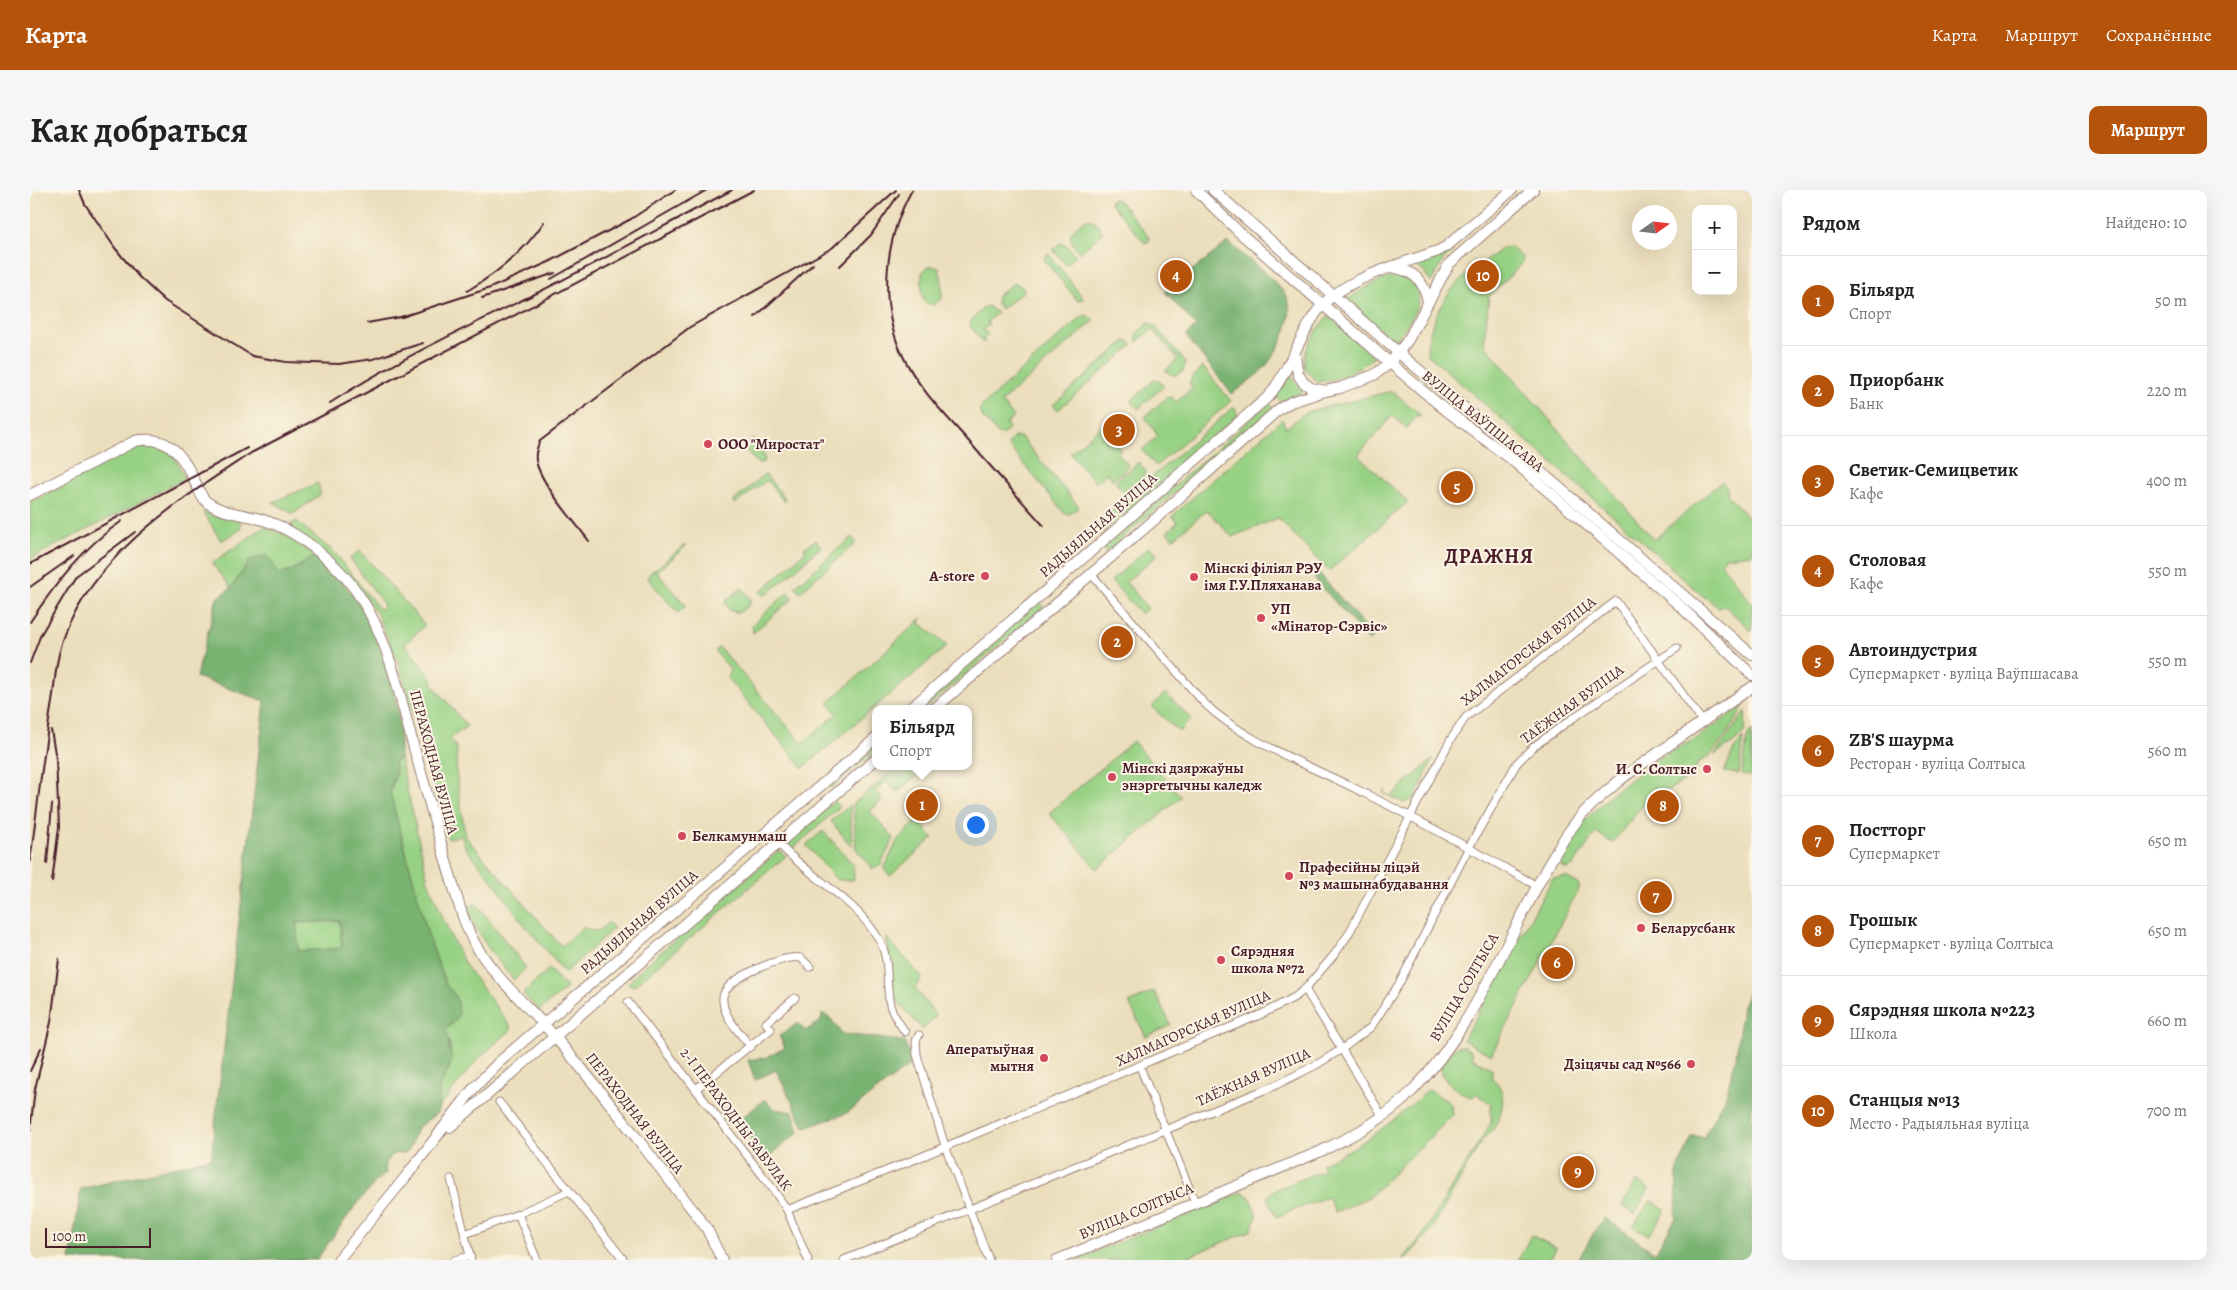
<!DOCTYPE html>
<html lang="ru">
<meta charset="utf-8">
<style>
body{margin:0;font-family:Alegreya,serif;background:#f6f6f6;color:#222}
.controls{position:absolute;right:15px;top:15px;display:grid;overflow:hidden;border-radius:10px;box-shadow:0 5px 20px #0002}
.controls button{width:45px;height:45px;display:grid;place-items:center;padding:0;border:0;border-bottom:1px solid #e0e0e0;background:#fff;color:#222;font:25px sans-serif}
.compass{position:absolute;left:1602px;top:15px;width:45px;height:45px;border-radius:50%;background:#fff;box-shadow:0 5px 20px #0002;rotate:76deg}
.scale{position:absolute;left:15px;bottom:12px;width:106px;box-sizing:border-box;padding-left:5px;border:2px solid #4a1f2b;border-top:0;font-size:14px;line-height:18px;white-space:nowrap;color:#4a1f2b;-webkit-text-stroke:4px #fcf5e5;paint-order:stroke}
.you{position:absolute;left:945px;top:634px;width:18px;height:18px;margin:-12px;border:4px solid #fff;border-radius:50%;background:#1a73e8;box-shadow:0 0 0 8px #1a73e833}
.badge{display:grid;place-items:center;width:32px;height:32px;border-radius:50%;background:#b45309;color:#fff;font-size:16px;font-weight:700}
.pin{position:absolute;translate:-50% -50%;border:2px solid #fff;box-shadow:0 1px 5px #0006}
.popup{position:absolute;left:842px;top:515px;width:100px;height:65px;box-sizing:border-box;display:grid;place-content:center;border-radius:10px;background:#fff;filter:drop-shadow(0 1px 4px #0005);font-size:16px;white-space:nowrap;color:#767676}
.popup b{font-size:19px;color:#222}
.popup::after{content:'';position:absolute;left:50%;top:100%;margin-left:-10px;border:10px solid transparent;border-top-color:#fff}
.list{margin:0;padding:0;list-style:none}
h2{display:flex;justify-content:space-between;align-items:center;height:65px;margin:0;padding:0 20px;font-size:21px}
h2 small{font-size:16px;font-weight:400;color:#767676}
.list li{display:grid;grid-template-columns:32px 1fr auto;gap:15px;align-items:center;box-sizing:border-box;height:90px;padding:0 20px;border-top:1px solid #e0e0e0}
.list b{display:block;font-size:19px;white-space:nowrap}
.list p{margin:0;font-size:16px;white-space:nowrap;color:#767676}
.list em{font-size:16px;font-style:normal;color:#767676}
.map{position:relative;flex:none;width:1722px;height:1070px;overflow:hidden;border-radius:10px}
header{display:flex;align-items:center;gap:30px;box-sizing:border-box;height:70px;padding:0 25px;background:#b45309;color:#fff}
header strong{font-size:24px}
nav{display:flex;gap:28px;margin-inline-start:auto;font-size:18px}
.intro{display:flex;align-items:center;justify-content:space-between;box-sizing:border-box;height:120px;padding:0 30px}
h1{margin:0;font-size:35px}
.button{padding:12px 22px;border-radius:10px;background:#b45309;color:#fff;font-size:18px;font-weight:700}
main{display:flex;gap:30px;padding:0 30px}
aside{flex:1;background:#fff;border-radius:10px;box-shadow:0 5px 20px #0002}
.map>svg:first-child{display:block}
.green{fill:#97d184;stroke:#707858}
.forest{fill:#79b372;stroke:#62694e;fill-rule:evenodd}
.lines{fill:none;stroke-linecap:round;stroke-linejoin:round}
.street-casing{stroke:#9a7e74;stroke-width:9}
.secondary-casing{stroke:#9a7e74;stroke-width:12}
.primary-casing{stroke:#9a7e74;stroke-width:12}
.street{stroke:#fff;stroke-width:7}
.secondary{stroke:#fff;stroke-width:10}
.primary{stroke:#fff;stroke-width:10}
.rail{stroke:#4a1f2b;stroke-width:2}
.poi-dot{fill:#d1495b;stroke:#fcf5e5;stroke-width:2}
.labels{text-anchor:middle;stroke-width:4;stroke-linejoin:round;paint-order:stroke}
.street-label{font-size:15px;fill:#4a1f2b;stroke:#fcf5e5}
.poi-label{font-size:15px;font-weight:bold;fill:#4a1f2b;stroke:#fcf5e5;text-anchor:start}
.district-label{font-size:20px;font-weight:bold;letter-spacing:1px;fill:#4a1f2b;stroke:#fcf5e5}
</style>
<header>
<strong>Карта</strong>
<nav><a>Карта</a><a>Маршрут</a><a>Сохранённые</a></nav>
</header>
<div class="intro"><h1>Как добраться</h1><a class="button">Маршрут</a></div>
<main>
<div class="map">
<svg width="1722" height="1070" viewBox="0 0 1722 1070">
<rect width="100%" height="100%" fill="#fcf5e5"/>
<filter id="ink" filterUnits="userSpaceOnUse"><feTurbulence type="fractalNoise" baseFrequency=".02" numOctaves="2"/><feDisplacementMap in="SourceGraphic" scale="10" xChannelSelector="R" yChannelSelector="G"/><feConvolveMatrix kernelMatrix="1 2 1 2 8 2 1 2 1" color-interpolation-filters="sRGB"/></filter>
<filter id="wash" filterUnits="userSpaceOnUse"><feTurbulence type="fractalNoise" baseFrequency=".0096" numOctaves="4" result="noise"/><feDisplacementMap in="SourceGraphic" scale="20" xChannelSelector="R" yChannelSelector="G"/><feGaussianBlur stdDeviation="1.12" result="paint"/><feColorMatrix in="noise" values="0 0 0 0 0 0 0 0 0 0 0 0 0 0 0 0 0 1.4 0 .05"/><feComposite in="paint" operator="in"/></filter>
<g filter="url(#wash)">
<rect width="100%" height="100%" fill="#ebdebc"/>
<!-- green -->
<g class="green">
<polygon points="1084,9 1089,11 1119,47 1119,51 1115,53 1081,14 1080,11"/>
<path d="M1056,29C1065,28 1069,36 1073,42L1050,63C1034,44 1039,43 1056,29Z"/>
<polygon points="1030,53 1037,55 1046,66 1036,75 1023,60"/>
<path d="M1481,57L1493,68L1492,74L1459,106L1454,154L1624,350L1692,291L1698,300L1697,304L1722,333V364L1696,367L1691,373L1722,413V441L1695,416L1688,417L1669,403L1614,353L1397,164C1396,144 1410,112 1424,97C1437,82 1456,71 1472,58Z"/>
<polygon points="1420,59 1423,61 1413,71 1401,92 1394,82 1384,75 1409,66"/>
<polygon points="1018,63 1054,109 1047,110 1015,71 1014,67"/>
<path d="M902,76L909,78L912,91V109L904,115L895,113C890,103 892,93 892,83L897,77Z"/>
<path d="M1365,86C1409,96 1381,131 1364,152L1316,110L1344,93Z"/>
<polygon points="985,92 995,100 971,119 966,112 967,106"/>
<polygon points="958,116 967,123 957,132 959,135 953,139 958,145 953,148 955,151 953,153 941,137 940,132 953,118"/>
<polygon points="1057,125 1064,131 971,212 984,227 976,234 979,238 974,244 969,245 953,228 949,220 952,216 1051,127"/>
<path d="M1298,126L1344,167C1327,180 1309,191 1288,192L1275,180C1271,158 1286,142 1298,126Z"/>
<polygon points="1118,133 1123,134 1156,172 1153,181 1144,186 1135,181 1148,169 1123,139 1107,152 1106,144"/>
<polygon points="1095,151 1100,152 1103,155 1028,220 1023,215"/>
<polygon points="1173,177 1201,211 1126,276 1112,260 1128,246 1115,227 1136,208 1142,207 1146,212 1163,198 1159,193 1162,188"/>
<polygon points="1260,184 1268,196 1274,201 1251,212 1246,206 1256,193"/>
<polygon points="1126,188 1134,196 1108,219 1101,211"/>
<polygon points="1362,201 1391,225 1386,227 1377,238 1362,226 1328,265 1378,312 1299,381 1248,328 1202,347 1177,320 1143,349 1137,342 1148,332 1142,326 1252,229 1256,238 1276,222"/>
<polygon points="1239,213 1243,218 1076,362 1073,358"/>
<polygon points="1204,217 1208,225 1075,341 1068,333"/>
<polygon points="1071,236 1091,260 1088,263 1099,276 1083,290 1077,283 1066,293 1040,263"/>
<polygon points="985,247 991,247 1049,317 1040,324 1035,324 978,255 981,250"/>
<polygon points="724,248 732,260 735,271 728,274 713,257"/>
<path d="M122,255C142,257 148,273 155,289L0,369V312L37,294L42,287L100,260Z"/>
<polygon points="1109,272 1117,283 1094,302 1085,292"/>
<polygon points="735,284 755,308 754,312 737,290 705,314 704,311"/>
<polygon points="288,293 291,304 263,324 243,312"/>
<polygon points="173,322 185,326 208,329 211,333 210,340 191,351"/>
<path d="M266,331L304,362L350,420L354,415L320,368L330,361L395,435L375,454L402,489L403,495L437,536L420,549L427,558L426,581L435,646L531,756L554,737C565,744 570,741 578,732L584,738L535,783L489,728L466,695L436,659L431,645L418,649L369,474L347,424L330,401L262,338L261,334Z"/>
<polygon points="234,337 255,345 285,366 261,381 249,384 220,370 201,398 182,373"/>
<polygon points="822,347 826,353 770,402 765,396"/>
<polygon points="786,350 791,357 741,401 733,406 730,402 776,361 774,358"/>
<polygon points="655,355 656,356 627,382 656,416 649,422 646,421 618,389 619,384"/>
<polygon points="1119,357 1127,365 1096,392 1118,418 1111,424 1081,391"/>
<polygon points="712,398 720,408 720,414 709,423 699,420 695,412"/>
<polygon points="758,402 763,408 723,443 722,435"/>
<polygon points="1009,412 1013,417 895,519 885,519"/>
<polygon points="892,428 890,433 917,456 773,578 697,488 700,479 685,461 689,457 772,553 807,524 798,513"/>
<polygon points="1135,503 1162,529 1149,542 1122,517"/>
<polygon points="1714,515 1705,533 1680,566 1668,573 1662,586 1614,614 1582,653 1566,642 1543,676 1537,679 1533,677 1530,669 1545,641 1580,605 1629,568 1667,548"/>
<polygon points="1716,521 1715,541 1705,552 1684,565"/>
<polygon points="1722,540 1722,586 1712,584 1718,544"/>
<polygon points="1714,548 1709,584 1694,582 1704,559"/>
<polygon points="1103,551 1151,607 1067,679 1019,623"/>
<polygon points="846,553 846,561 802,598 798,593"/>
<polygon points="370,568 398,691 421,747 436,776 481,837 480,841 448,869 409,917 409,900 420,876 420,855 416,846 416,840 426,830 424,804 416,795 398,745 360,603 366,583 364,572"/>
<polygon points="1403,569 1385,608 1374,613 1353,603 1356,599 1354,603 1361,606"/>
<polygon points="869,576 898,576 868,602 855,592 846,600 852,610 840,621 864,648 850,676 843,679 826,659 823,614"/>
<polygon points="805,611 810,617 759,662 756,656 757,651"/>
<polygon points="820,615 822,657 801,631"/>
<polygon points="885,626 903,648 860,686 854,679 868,649 886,632 883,629"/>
<polygon points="793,641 823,674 824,690 807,690 776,655"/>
<polygon points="749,660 756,666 604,796 598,793 611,779"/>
<polygon points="1536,687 1549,694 1549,699 1461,865 1433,850 1523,688"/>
<path d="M446,713L496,778L484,790C465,769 447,745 438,718Z"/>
<polygon points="310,731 312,759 268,761 266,733"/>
<polygon points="857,748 892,787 885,798 906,826 893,840 862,805"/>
<polygon points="519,779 537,798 509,821 493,803"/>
<polygon points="1124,801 1141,835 1116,847 1099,813"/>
<path d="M1428,856H1433L1442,862V867L1462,879V889C1483,901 1469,940 1453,949L1402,1039L1375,1070H1372L1390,1049L1461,933V914L1446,903L1443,907C1432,906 1411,890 1411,878C1412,872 1422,859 1428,856Z"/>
<path d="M1399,899L1421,914L1422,926L1339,1007L1305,1022L1298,1007L1246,1027L1237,1007L1244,1000L1294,980L1291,974C1336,954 1363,932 1399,899Z"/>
<polygon points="1606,991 1619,998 1605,1024 1592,1016"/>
<polygon points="1212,1002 1220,1007 1227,1027 1221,1041 1150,1070 1045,1070"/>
<polygon points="1621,1010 1636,1020 1618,1046 1603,1036"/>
<polygon points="1501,1045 1526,1058 1520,1070 1488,1070"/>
</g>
<!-- forest -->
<g class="forest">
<path d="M1198,52C1213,65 1245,89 1255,104C1269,124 1249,160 1235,177C1226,187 1213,195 1202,204L1156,146L1166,136L1135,102Z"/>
<path d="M237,365L249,384L261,381L285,366C298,379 312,390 323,405C344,433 365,494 369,529C370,542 370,555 370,568L364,572L366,583L360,603L398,745L416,795L424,804L428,812L429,824L416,840L422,870L409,900V917L407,923L387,938L379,960L375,963L363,964L355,974L356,983C332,1002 306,1044 286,1070H40L51,999L181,968L235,511L166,487L187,408L201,398L220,370ZM310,731L312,758L268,761L267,733Z"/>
<polygon points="1289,383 1344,447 1339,451 1284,388"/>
<polygon points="1722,792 1722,1070 1548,1070 1563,1044 1575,1028 1625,1063 1646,1028 1647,982 1662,946 1674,947 1697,902 1706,867 1712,816"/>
<polygon points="792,823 801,829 812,844 874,851 884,872 817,923 775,938 746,880 725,890 718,870 737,867 755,858 749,846 768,833 775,841 791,831"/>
<polygon points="735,909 745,919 763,922 769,942 736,969 707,932"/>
</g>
</g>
<g filter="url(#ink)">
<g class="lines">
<!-- street casing -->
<g class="street-casing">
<g id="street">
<path d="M1061,384L1174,513C1212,550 1278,575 1326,599C1387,629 1447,662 1507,696"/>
<path d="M749,654C779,687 824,708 848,748C861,768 855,793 860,815C862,824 870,834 875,842"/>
<polyline points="1275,799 1353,927"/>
<polyline points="598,812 743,999 757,1020 778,1070"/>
<polyline points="889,845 886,851 887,865 915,956 959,1070"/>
<path d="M721,857C711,844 691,825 693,807C695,788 755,764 771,768L780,777"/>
<polyline points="1110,877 1165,1012"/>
<polyline points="666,899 741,839 736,833 765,808"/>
<polyline points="469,912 594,1070"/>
<polyline points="421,989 441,1070"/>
<polyline points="757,1020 886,969 1232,824 1265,807 1275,799 1304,765 1318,745 1421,549 1436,527 1586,411 1672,531"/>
<polyline points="488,1024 507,1070"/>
<polyline points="435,1044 488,1024 539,1001"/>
<polyline points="424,1070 440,1066"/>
<polyline points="814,1070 1244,896 1286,875 1312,859 1341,837 1369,794 1438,659 1487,573 1503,557 1543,528 1647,458"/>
</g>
</g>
<!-- secondary casing -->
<g class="secondary-casing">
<g id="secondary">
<polyline points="1369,163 1524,293 1722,465"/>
<polyline points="1360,173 1413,218 1481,269 1650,416 1722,485"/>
<path d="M0,305L105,251C140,244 154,267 167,296C171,303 170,307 177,312C191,323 213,324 230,329C255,336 275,350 295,367C351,414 364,483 382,551C394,593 406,635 418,678C426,703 432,731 445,754C466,790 498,815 524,846C574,903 619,965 666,1024L677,1039L692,1070"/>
<path d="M1027,1070L1289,962C1323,946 1357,928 1383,900C1434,848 1464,778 1498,714C1513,684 1529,653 1550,627C1563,612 1579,599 1595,586L1722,497"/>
</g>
</g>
<!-- primary casing -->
<g class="primary-casing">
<g id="primary">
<polyline points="1166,0 1209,42 1360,173"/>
<polyline points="1183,0 1369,163"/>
<path d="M1362,77C1384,81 1394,90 1398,112"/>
<polyline points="1265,166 1268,184 1273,192 1281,198 1295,201 1310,198 1344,185 1360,173 1378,150 1419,74 1503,0"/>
<path d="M880,519L1239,206C1259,181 1267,152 1284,126C1307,89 1369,75 1408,61L1417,56L1482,0"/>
<polyline points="904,519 1123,331 1249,219 1261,212 1295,201"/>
<polyline points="420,937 846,569"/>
<polyline points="308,1070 378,984 443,899 468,873 846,548"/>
</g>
</g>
<!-- street -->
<use href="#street" class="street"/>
<!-- secondary -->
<use href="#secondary" class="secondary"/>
<!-- primary -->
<use href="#primary" class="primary"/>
<!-- rail -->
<g class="rail">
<polyline points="49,0 55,14 85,58 109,87 135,111 222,166 256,172 309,174 343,169 393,153"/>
<path d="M882,0C855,48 848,110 871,162C886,195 911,221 935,247C961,277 987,306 1014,336"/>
<polyline points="810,76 841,45 869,4"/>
<polyline points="521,89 677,0"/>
<path d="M437,101C468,83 494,62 514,32"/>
<polyline points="452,108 525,83"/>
<polyline points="371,127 460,98 519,72 601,29 645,0"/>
<polyline points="725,127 783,74"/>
<polyline points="337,133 376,126"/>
<path d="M300,213C366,170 437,137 507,103C573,70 637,34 702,0"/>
<path d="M559,351C545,332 509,292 506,270C505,263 507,257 510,251L660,137L802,58L866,0"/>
<polyline points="0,374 217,258"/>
<polyline points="0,397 44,366"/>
<path d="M0,432C26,393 53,357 92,331"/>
<polyline points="0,473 11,444 46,386 105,342"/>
<polyline points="21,540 26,569 29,637 22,692"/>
<path d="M0,673C7,619 13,565 22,512C25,491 26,468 34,448C65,363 149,311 221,263L724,0"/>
<polyline points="17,674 22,614"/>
<polyline points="0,881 11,858"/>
<polyline points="0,941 5,899 21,832 29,769"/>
</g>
</g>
</g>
<!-- markers -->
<g class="poi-dot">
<circle cx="678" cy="254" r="5"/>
<circle cx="955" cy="386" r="5"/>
<circle cx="1164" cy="387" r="5"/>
<circle cx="1231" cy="428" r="5"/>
<circle cx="1677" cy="579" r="5"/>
<circle cx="1082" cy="587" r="5"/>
<circle cx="652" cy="646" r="5"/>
<circle cx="1259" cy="686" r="5"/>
<circle cx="1611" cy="738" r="5"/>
<circle cx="1191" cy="770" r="5"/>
<circle cx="1014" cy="868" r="5"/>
<circle cx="1661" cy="874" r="5"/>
</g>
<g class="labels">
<!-- street labels -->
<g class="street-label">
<text transform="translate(1453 231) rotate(39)" y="5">ВУЛІЦА ВАЎПШАСАВА</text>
<text transform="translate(1068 335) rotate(-41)" y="5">РАДЫЯЛЬНАЯ ВУЛІЦА</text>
<text transform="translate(1498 461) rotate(-38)" y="5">ХАЛМАГОРСКАЯ ВУЛІЦА</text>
<text transform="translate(1542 514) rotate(-36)" y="5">ТАЁЖНАЯ ВУЛІЦА</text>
<text transform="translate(404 572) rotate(75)" y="5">ПЕРАХОДНАЯ ВУЛІЦА</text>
<text transform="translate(609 732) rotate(-41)" y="5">РАДЫЯЛЬНАЯ ВУЛІЦА</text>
<text transform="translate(1434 797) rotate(-60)" y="5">ВУЛІЦА СОЛТЫСА</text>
<text transform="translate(1163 838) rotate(-24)" y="5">ХАЛМАГОРСКАЯ ВУЛІЦА</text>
<text transform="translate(1223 887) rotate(-24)" y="5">ТАЁЖНАЯ ВУЛІЦА</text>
<text transform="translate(605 923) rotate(52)" y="5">ПЕРАХОДНАЯ ВУЛІЦА</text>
<text transform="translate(706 929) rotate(53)" y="5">2-І ПЕРАХОДНЫ ЗАВУЛАК</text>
<text transform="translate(1106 1021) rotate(-23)" y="5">ВУЛІЦА СОЛТЫСА</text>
</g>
<!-- poi labels -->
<g class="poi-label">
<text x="688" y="259">ООО "Миростат"</text>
<text x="1174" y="383">Мінскі філіял РЭУ<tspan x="1174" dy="17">імя Г.У.Пляханава</tspan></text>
<text x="945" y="391" text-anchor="end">А-store</text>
<text x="1241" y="424">УП<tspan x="1241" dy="17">«Мінатор-Сэрвіс»</tspan></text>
<text x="1092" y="583">Мінскі дзяржаўны<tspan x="1092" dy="17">энэргетычны каледж</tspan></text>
<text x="1667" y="584" text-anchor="end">И. С. Солтыс</text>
<text x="662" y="651">Белкамунмаш</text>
<text x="1269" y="682">Прафесійны ліцэй<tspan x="1269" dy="17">№3 машынабудавання</tspan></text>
<text x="1621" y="743">Беларусбанк</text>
<text x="1201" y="766">Сярэдняя<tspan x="1201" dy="17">школа №72</tspan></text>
<text x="1004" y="864" text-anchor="end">Аператыўная<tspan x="1004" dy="17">мытня</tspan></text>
<text x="1651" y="879" text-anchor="end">Дзіцячы сад №566</text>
</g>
<!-- district labels -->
<g class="district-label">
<text x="1459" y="373">ДРАЖНЯ</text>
</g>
</g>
</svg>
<div class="controls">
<button>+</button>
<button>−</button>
</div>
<svg class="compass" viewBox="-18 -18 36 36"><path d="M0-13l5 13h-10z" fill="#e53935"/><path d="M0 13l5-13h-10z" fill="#767676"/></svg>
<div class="scale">100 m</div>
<div class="you"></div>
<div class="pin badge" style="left:892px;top:615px">1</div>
<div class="popup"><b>Більярд</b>Спорт</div>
<div class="pin badge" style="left:1087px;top:452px">2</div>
<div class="pin badge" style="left:1089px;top:240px">3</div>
<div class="pin badge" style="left:1146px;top:86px">4</div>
<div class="pin badge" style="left:1427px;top:297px">5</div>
<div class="pin badge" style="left:1527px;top:773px">6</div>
<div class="pin badge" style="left:1626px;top:707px">7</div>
<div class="pin badge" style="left:1633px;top:616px">8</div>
<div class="pin badge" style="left:1548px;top:982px">9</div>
<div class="pin badge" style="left:1453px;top:86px">10</div>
</div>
<aside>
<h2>Рядом<small>Найдено: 10</small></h2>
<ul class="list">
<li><span class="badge">1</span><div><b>Більярд</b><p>Спорт</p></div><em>50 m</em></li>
<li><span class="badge">2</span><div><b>Приорбанк</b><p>Банк</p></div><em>220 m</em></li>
<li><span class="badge">3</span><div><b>Светик-Семицветик</b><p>Кафе</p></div><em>400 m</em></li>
<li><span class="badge">4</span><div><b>Столовая</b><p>Кафе</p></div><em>550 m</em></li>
<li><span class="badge">5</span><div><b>Автоиндустрия</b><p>Супермаркет · вуліца Ваўпшасава</p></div><em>550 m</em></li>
<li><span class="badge">6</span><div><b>ZB'S шаурма</b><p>Ресторан · вуліца Солтыса</p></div><em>560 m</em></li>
<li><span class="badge">7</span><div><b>Постторг</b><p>Супермаркет</p></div><em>650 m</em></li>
<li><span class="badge">8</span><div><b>Грошык</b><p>Супермаркет · вуліца Солтыса</p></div><em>650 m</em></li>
<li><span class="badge">9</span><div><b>Сярэдняя школа №223</b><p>Школа</p></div><em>660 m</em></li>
<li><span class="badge">10</span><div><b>Станцыя №13</b><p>Место · Радыяльная вуліца</p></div><em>700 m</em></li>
</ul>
</aside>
</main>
